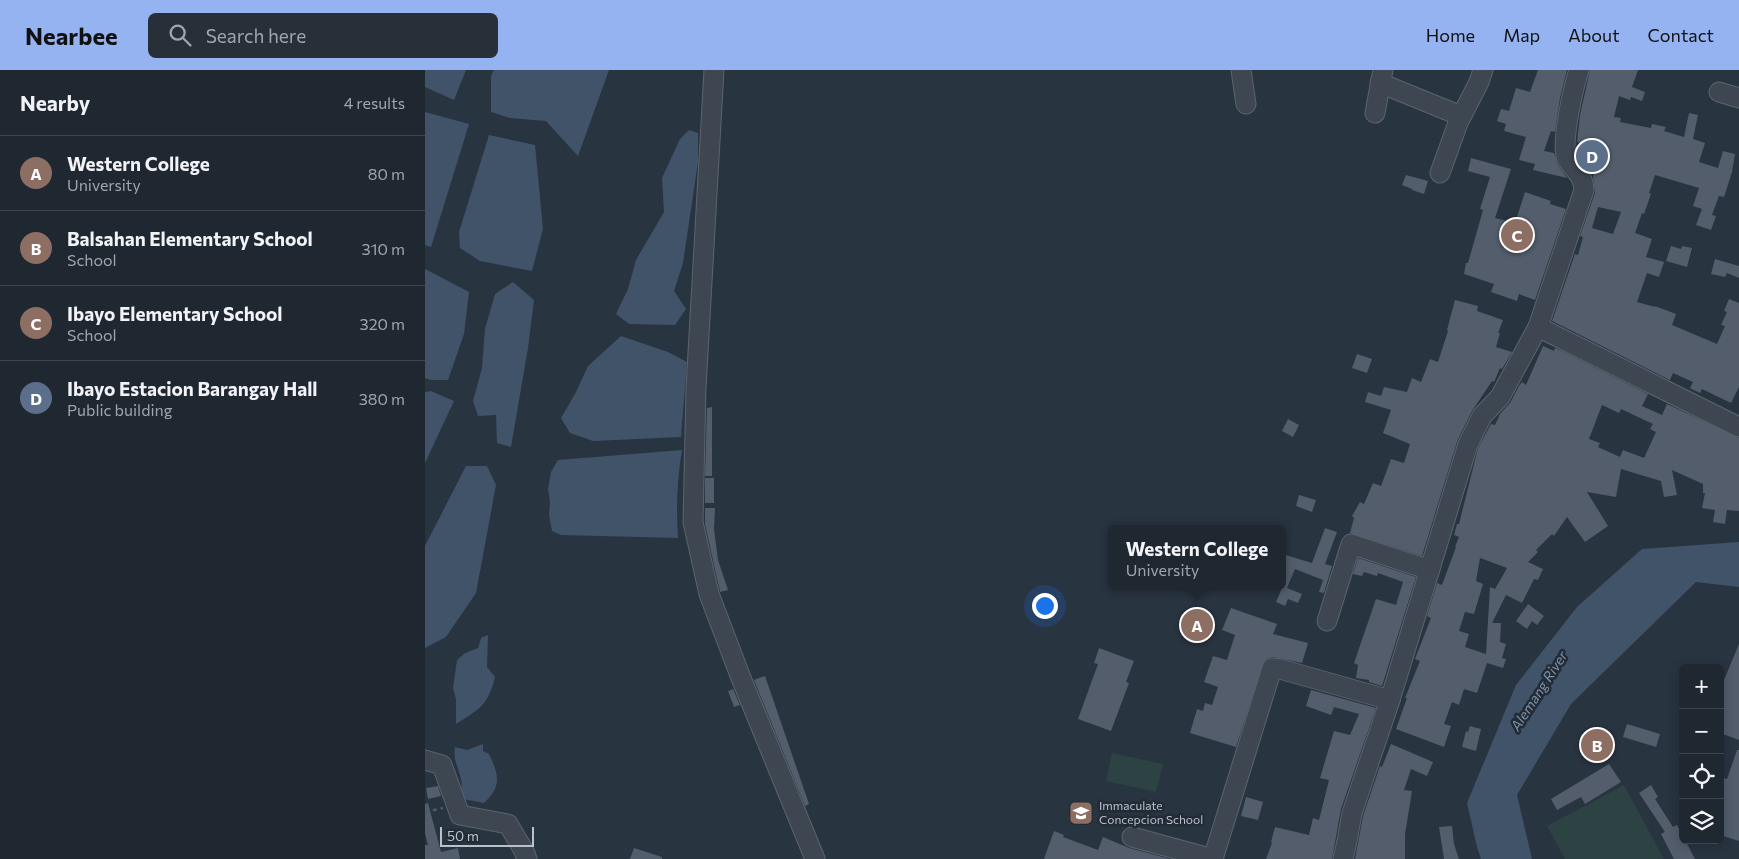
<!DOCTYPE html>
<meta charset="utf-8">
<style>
body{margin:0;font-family:Commissioner,sans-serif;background:#272f39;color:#f1f3f6}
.controls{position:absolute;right:15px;bottom:15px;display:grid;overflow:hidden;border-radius:8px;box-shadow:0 2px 12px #0003}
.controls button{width:45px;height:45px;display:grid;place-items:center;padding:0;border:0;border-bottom:1px solid #3c444d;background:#1f2731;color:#f1f3f6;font:25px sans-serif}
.scale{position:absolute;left:15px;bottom:12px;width:94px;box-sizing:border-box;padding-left:5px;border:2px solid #bac1cb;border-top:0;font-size:14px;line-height:18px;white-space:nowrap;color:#bac1cb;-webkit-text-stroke:4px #222b36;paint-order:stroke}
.you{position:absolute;left:619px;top:535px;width:18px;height:18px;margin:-12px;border:4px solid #fff;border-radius:50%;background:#1a73e8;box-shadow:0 0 0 8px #1a73e833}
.badge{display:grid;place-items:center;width:32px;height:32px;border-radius:50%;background:#95b2f1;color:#fff;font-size:16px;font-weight:700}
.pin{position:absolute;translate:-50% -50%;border:2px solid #fff;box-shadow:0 1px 5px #0006}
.popup{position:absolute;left:683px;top:455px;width:178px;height:65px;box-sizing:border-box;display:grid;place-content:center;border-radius:8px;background:#1f2731;filter:drop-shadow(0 1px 4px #0005);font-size:16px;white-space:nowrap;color:#a1a5ab}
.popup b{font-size:19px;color:#f1f3f6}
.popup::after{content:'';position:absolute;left:50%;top:100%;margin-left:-10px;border:10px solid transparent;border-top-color:#1f2731}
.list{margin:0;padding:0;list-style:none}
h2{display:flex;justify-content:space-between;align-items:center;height:65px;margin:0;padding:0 20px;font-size:21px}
h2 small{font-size:16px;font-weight:400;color:#a1a5ab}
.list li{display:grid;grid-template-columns:32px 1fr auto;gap:15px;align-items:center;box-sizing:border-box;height:75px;padding:0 20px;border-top:1px solid #3c444d}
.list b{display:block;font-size:19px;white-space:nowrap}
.list p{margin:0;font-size:16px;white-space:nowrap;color:#a1a5ab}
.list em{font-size:16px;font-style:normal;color:#a1a5ab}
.icon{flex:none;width:28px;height:28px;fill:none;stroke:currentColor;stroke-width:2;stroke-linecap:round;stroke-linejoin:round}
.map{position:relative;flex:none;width:1314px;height:789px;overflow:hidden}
header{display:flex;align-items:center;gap:30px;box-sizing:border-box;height:70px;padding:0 25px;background:#95b2f1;color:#111}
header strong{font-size:24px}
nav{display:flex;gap:28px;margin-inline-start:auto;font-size:18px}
.search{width:350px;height:45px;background:#272f39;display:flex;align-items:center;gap:12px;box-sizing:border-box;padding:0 18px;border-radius:8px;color:#a1a5ab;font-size:19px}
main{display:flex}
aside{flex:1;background:#1f2731}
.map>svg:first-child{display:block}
.green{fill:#2c4243}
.water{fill:#405369}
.building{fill:#535d6b;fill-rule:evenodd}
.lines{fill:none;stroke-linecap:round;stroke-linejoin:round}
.minor-casing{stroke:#5b646e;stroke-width:21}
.path{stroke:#4b5f61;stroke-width:2.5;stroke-dasharray:4 4;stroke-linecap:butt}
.minor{stroke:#3d4651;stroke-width:19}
.labels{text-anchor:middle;stroke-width:5;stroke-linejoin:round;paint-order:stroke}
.poi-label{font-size:12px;fill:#bac1cb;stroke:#222b36;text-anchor:start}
.water-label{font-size:14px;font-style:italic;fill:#7d93ab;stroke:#222b36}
</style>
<header>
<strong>Nearbee</strong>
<div class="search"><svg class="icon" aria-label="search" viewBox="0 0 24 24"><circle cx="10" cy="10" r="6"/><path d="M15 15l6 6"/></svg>Search here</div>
<nav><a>Home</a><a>Map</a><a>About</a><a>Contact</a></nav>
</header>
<main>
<aside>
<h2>Nearby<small>4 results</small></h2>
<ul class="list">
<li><span class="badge" style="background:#8d6e63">A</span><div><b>Western College</b><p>University</p></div><em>80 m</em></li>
<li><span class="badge" style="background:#8d6e63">B</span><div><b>Balsahan Elementary School</b><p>School</p></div><em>310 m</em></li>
<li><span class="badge" style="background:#8d6e63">C</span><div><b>Ibayo Elementary School</b><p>School</p></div><em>320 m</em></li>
<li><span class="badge" style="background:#5c6f8a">D</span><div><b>Ibayo Estacion Barangay Hall</b><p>Public building</p></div><em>380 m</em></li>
</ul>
</aside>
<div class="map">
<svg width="1314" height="789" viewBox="0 0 1314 789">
<rect width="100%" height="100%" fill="#293441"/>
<!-- green -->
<g class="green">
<polygon points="687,683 738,694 731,722 681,711"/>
<polygon points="1199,715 1239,789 1140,789 1122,756"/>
</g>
<!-- water -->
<g class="water">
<polygon points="0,0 41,0 29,30 0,17"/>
<polygon points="69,0 184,0 153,86 121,51 85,48 66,42 66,6"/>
<polygon points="0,42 44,54 6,177 0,175"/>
<polygon points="264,60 273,63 273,92 258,193 249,221 261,239 250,255 204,254 191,244 203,219 211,190 239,142 237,108 255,69"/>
<polygon points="64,65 110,75 118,159 107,201 55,191 35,178 34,162"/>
<polygon points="0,199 44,222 39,264 23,310 6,310 0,308"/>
<polygon points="88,212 109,230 103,278 86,377 72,373 71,345 53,346 48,331 57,298 60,259 70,224"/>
<polygon points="196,266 243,282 262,292 256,367 168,371 145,363 136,348 151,322 163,296"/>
<polygon points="6,321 29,331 0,393 0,322"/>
<path d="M257,380C252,410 251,438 253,468L136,465L127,461L124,445L125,432L123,419L126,402L133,390Z"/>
<polygon points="41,396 62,396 71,415 51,523 21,567 0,578 0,476"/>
<polygon points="1314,472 1314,517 1271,512 1146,634 1092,725 1107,789 1056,789 1052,777 1042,733 1091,615 1152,537 1217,479"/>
<path d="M63,565L62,597L70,607C63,635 55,639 31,654V629L28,618L32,590L40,583L53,578L56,568Z"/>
<path d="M58,674V681L64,684C74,705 77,716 59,733L38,729C34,719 38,718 36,709C33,696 28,691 30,677L42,680Z"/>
</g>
<!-- building -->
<g class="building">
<polygon points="1113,0 1142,0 1135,28 1130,62 1126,61 1119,81 1129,83 1133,95 1142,108 1108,100 1110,94 1094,90 1101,67 1079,61 1081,54 1072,51 1076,39 1084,41 1091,18 1105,22"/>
<path d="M1165,0H1213L1207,17L1220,22L1217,31L1206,27L1205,30L1194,26L1189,47L1196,48L1195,52L1226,58L1227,54L1241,57L1239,61L1259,67L1264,43L1273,45L1268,69L1280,73L1274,92L1293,98L1298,81L1310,84L1307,102L1299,127L1294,126L1287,145L1291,146L1286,160L1271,155L1277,139L1268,136L1274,118L1230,105L1224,123L1226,124L1219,144L1217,143L1210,163L1227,169L1221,187L1239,192L1234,207L1222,203L1212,232L1230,237V236L1251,244L1247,255L1292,274L1300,256L1296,255L1302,242L1299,241L1304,229L1314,233V317L1306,333L1277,319L1275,323L1265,318L1268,312L1248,303L1245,310L1127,251L1150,184L1153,185L1158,167L1155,166L1170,123L1168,107L1171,93L1158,92L1159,74L1152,72L1155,45ZM1173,137L1196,142L1188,164L1167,158Z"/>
<polygon points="1046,88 1086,99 1070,148 1090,153 1100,122 1126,131 1125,134 1141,139 1110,230 1094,224 1092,231 1066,222 1069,214 1039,204 1041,193 1043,193 1058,140 1055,139 1065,107 1043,101"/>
<polygon points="981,105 1003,111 999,124 987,120 987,119 977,115"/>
<polygon points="1246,176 1256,179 1257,176 1267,178 1262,197 1241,191"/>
<polygon points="1290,189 1314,196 1314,208 1302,203 1300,207 1286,204"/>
<polygon points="1030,230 1053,236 1052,241 1078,250 1073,263 1075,263 1071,277 1087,282 1077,299 1075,298 1069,312 1067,311 1047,341 1033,369 997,486 925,463 929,448 927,446 935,432 939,434 948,413 956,416 966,389 979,393 985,374 958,363 966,340 940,332 943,322 956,326 959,317 982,322 987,308 996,312 1005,289 1013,292 1023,261 1022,260"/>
<path d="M1118,276L1129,281L1130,278L1137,281L1223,324L1217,336L1237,345L1242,334L1314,368V441L1302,440L1300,454L1288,452L1290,440L1277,438L1280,423H1278V414L1247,400L1252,425L1239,427L1236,411L1196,399L1191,427L1162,422L1183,456L1160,472L1142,447L1129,466L1127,464L1111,480L1113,482L1103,492L1118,499L1113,510L1109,509L1097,533L1081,525L1067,553H1076L1075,572L1081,574L1077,588L1081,589L1078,598L1062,593L1052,623L1039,619L1034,635L1027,632L1019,654L1026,656L1019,677L971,659L982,628H980L995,591L990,589L1006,548L1002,546L1012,513L1017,515L1031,477H1030L1034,467L1029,465L1032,454H1034L1053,378L1066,354L1070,355L1075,344L1085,333L1094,316L1097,312L1101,315ZM1177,335L1194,343L1196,339L1228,354L1225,359L1231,362L1219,388L1198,380L1195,387L1173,377L1175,373L1164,369ZM1055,488L1082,498L1070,519L1065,517L1061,584L1040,577L1044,564L1034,561L1040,542L1049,544L1058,514L1051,511Z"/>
<polygon points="932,284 947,289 942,303 927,298"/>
<polygon points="287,337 287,406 280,406 282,338"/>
<polygon points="863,349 874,355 868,367 857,361"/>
<rect x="280" y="408" width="9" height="25"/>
<polygon points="874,425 891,430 887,442 871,436"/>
<polygon points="280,438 290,438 289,459 293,490 303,520 295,522 280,454"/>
<polygon points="900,458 912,462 900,494 907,496 899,523 894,522 898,510 870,499 862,518 877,524 873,533 863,529 860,536 851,532 857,518 857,484 887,493"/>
<polygon points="933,488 991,507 957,616 944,612 944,610 931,608 933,595 929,593 951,529 971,535 978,512 953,503 952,506 939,502 937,506 928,504"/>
<polygon points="1103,534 1119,546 1112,555 1107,551 1102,559 1091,551"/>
<polygon points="806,538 852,554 848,564 883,573 877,593 848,587 843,588 839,591 811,677 765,663 772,639 778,641 780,633 787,635 793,617 779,612 788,586 802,590 810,565 797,560"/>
<polygon points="1314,574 1314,670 1295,663 1295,609 1299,610"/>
<polygon points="674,578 709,591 701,612 704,613 686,661 653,649 673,594 669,593"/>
<polygon points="340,606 384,734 380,736 329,610"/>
<polygon points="308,619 315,635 309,637 303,621"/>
<polygon points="886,620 951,638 916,739 907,789 841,789 847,773 846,772 850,757 884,765 888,748 894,750 904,710 895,708 909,661 925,665 934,644 909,637 906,645 881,636"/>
<polygon points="1202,654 1235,664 1231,677 1198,667"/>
<polygon points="1045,656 1056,659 1051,681 1037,677 1041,661 1043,662"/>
<polygon points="966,674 1008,692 1002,706 986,699 979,720 987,721 980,764 980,789 930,789 938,746 955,696 957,697"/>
<polygon points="1312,680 1314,680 1314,771 1295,765 1295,707 1302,709"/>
<polygon points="1184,694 1196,712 1160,734 1156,727 1132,740 1126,729"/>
<polygon points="1226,715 1233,727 1230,729 1248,757 1252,755 1258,766 1258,770 1260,770 1270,789 1249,789 1236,764 1240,762 1214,723"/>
<polygon points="13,716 16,726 3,729 1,718"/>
<polygon points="821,727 838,732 833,750 816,746"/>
<polygon points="3,733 16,782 33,778 35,789 0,789 0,775 3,775 0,763 0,734"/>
<polygon points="1027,756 1029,774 1034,789 1019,789 1014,757"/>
<polygon points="629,761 639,765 638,767 673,780 678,767 704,778 745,789 619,789"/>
<polygon points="209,778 237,787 237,789 205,789"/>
</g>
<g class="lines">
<!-- minor casing -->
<g class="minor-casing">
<g id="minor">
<polyline points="289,0 271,318 268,452 284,524 316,608 390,789"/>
<polyline points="816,0 821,34"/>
<polyline points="955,13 1036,46"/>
<polyline points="1294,22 1314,28"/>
<polyline points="950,43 958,0"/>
<polyline points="1015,103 1033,53 1054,12 1058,0"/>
<polyline points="1113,257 1314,357"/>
<polyline points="902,551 926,474 1005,500"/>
<polyline points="0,690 17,695 35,745 83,754 99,781 102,789"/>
<polyline points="707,767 788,789 847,598 855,599 965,630"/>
<path d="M918,789L922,771L927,743L965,630L1043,374L1057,346L1075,327L1113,257L1159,120C1158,101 1145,99 1141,86C1137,67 1148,19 1154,0"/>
</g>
</g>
<!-- path -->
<polyline class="path" points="0,742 18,738"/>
<!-- minor -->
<use href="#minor" class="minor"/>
</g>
<!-- icons -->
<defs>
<g id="school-square" transform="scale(1.25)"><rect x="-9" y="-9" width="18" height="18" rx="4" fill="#8d6e63" stroke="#222b36"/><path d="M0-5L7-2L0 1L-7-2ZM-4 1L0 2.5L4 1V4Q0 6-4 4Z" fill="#fff"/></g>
</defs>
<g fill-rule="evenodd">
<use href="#school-square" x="656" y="743"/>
</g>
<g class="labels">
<!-- poi labels -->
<g class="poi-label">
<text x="674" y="740">Immaculate<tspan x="674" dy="14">Concepcion School</tspan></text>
</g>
<!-- water labels -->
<g class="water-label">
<text transform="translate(1114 621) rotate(-57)" y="5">Alemang River</text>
</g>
</g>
</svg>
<div class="controls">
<button>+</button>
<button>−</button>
<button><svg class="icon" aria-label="locate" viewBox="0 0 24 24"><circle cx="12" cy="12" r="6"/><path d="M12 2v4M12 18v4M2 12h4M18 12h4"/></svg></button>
<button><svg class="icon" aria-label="layers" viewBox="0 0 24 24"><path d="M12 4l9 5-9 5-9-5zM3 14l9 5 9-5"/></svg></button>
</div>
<div class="scale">50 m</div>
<div class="you"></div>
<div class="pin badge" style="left:772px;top:555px;background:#8d6e63">A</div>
<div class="popup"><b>Western College</b>University</div>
<div class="pin badge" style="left:1172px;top:675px;background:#8d6e63">B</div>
<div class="pin badge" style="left:1092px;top:165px;background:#8d6e63">C</div>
<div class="pin badge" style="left:1167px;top:86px;background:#5c6f8a">D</div>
</div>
</main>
